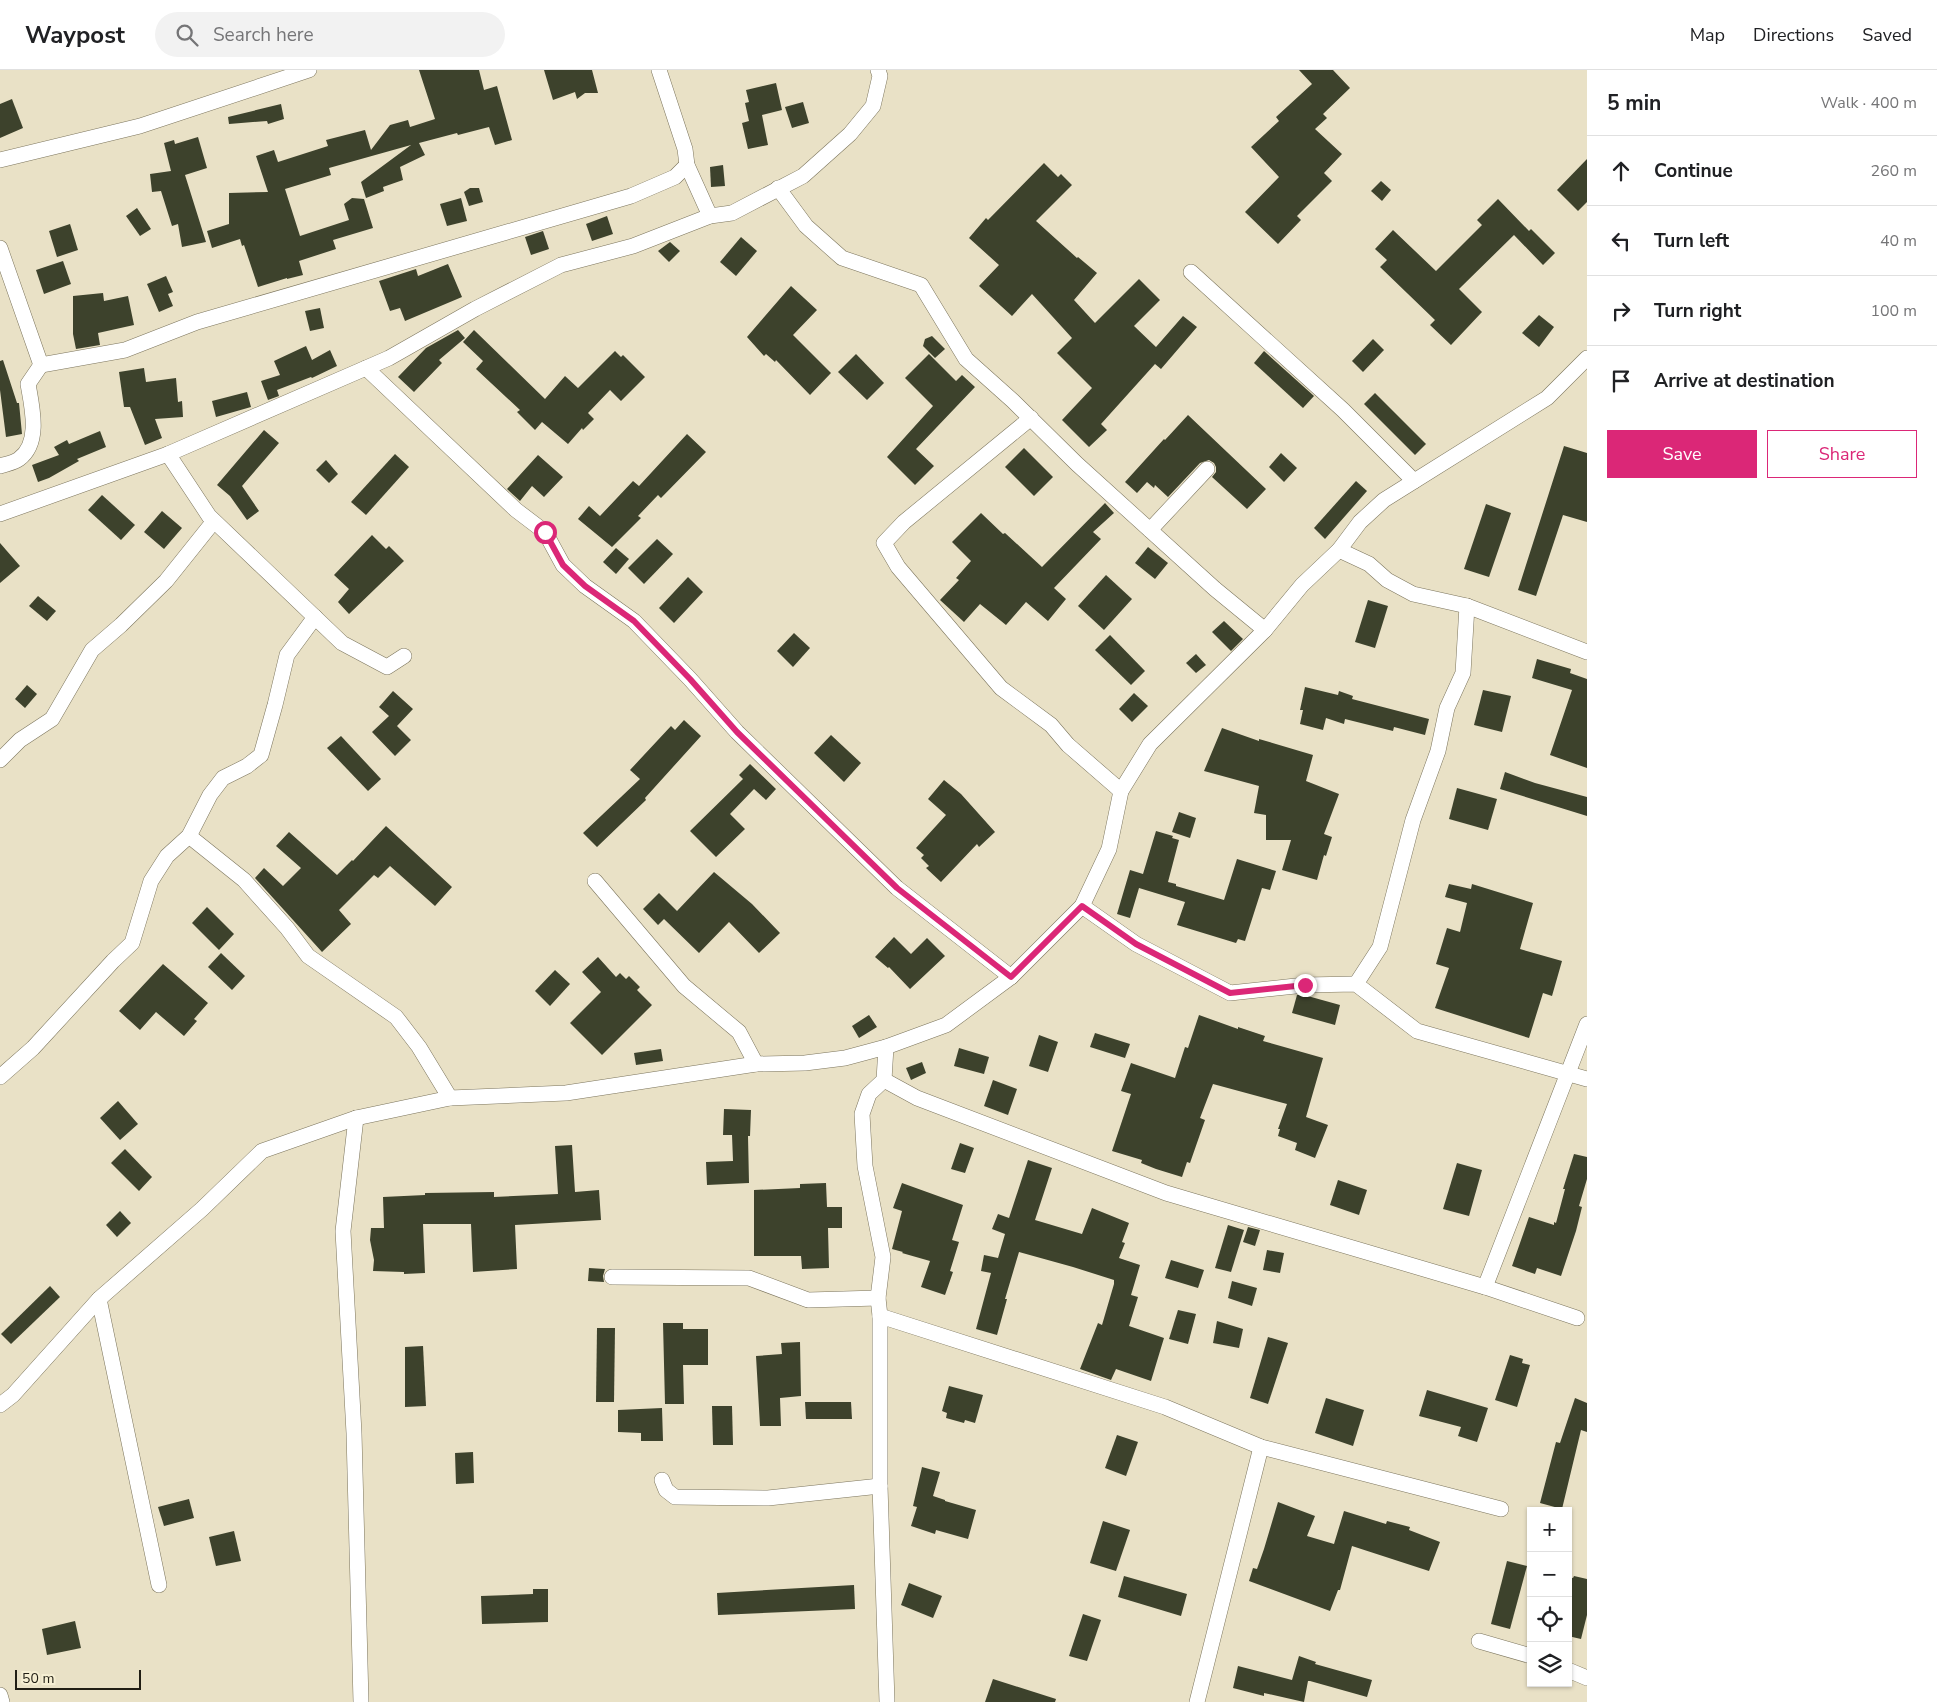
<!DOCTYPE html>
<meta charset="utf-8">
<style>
body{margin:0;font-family:"Nunito Sans",sans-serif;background:#f2f2f2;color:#202124}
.controls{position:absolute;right:15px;bottom:15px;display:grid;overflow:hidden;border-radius:0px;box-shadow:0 1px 4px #0004}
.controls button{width:45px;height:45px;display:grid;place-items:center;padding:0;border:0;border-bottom:1px solid #e0e0e0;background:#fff;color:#202124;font:25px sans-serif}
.scale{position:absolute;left:15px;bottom:12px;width:126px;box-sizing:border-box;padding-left:5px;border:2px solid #211e14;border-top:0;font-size:14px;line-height:18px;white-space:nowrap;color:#211e14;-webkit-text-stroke:4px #f6efd3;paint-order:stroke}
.stop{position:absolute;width:15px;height:15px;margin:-11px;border:4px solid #db2777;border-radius:50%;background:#fff}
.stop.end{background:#db2777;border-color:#fff;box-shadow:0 1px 5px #0008}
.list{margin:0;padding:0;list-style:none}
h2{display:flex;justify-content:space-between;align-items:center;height:65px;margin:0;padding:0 20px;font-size:21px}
h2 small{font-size:16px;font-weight:400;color:#757577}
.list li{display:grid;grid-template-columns:32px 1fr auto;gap:15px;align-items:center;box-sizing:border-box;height:70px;padding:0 20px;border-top:1px solid #e0e0e0}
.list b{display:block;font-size:19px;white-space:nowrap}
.list em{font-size:16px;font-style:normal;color:#757577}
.actions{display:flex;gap:10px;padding:15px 20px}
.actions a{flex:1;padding:11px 0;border:1px solid #db2777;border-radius:0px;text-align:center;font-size:18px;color:#db2777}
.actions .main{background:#db2777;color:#fff}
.icon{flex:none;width:28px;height:28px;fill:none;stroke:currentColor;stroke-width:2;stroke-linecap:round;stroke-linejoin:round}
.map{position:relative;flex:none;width:1587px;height:1632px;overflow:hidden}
header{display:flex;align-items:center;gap:30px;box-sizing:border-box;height:70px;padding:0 25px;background:#fff;border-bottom:1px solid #e0e0e0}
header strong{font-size:24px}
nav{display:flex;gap:28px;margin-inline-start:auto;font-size:18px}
.search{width:350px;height:45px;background:#f2f2f2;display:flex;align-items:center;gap:12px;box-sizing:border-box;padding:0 18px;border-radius:28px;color:#757577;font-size:19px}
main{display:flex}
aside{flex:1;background:#fff}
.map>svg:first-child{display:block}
.building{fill:#3d422c}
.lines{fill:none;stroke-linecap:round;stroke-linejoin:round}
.minor-casing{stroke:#7c755d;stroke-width:16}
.minor{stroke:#fff;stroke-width:15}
.route{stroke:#db2777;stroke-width:6}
</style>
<header>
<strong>Waypost</strong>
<div class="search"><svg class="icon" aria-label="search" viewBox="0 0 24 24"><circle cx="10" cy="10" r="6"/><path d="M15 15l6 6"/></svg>Search here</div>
<nav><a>Map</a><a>Directions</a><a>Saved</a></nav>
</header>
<main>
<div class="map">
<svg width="1587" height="1632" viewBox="0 0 1587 1632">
<rect width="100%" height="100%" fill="#e9e1c6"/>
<!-- building -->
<g class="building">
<polygon points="419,0 479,0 484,20 497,16 512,70 495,75 489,57 458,65 457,63 419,73 425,85 400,97 403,110 383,117 384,121 366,128 361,112 411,75 329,98 331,105 285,119 300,166 349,150 344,134 352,128 364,129 373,158 333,170 336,179 299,191 303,205 287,209 287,208 258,217 244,175 242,176 240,169 212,178 207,161 229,154 229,123 268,122 256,86 274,80 278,92 328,76 326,70 365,60 371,80 390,55 408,50 410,57 435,49"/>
<polygon points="544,0 592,0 598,23 585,23 577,29 575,22 553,30"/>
<polygon points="1299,0 1333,0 1350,18 1323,44 1327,48 1315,59 1342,84 1324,103 1332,111 1297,146 1301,150 1278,174 1245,142 1279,107 1251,77 1279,51 1276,47 1312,14"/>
<polygon points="776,13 782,40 762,45 768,75 748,79 742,53 749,51 745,33 749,32 746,20"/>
<polygon points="12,29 23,58 0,68 0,34"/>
<polygon points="803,32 809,53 792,58 785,37"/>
<polygon points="281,34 284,49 268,54 267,51 229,54 228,47"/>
<polygon points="198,67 207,98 185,105 206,172 182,177 178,154 172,156 161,121 152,122 150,104 171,101 164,73 174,70 175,74"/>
<polygon points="1587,89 1587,132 1578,141 1557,120"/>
<polygon points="1044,93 1058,107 1061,104 1072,115 1036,151 1077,188 1078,187 1097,203 1074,230 1095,253 1139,209 1160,230 1134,256 1156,277 1183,246 1197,257 1161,299 1155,294 1101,354 1107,360 1089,377 1062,350 1092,318 1057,283 1072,268 1032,224 1012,246 979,216 999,195 969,168 986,148 988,150"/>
<polygon points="723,95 725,116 711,117 710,97"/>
<polygon points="1381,111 1391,120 1382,131 1371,121"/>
<polygon points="470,118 479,118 483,132 469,136 464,122"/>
<polygon points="461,128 467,151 447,156 440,134"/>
<polygon points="1498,129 1529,161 1531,159 1555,183 1543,195 1514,165 1459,219 1482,242 1451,275 1430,255 1435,250 1380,197 1387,190 1375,179 1393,160 1436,201 1482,155 1477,150"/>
<polygon points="137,138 151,159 140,166 126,146"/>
<polygon points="607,146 613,164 592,171 586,154"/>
<polygon points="70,154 78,180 57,187 49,161"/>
<polygon points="543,161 549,179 531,185 525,167"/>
<polygon points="741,167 757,181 736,206 720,192"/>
<polygon points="670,172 680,181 669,192 658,181"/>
<polygon points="63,191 71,214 44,224 36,200"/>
<polygon points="448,194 462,227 405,251 400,238 390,241 379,211 416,199 418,206"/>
<polygon points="166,206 173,222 168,224 173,236 159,242 147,214"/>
<polygon points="791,216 817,240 793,265 831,303 810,325 776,290 775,292 766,284 764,286 747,267"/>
<polygon points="103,223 104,231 128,226 134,255 98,263 100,275 76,279 73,264 73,226"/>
<polygon points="320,238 324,258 310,261 305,241"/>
<polygon points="1539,245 1554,257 1539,277 1522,263"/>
<polygon points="458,260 465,268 439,290 442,293 414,322 398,307 426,278"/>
<polygon points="474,260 545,329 565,306 578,318 615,281 621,287 623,285 645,307 621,331 610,320 588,343 594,349 583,360 582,358 568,374 542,352 535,360 517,342 520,340 476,299 483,291 463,272"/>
<polygon points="932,266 945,279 935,288 923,276 925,269"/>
<polygon points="1373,269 1384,280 1363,302 1352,291"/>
<polygon points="306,276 312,290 330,280 337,296 312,308 311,307 277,320 279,326 268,330 261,311 280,305 274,291"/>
<polygon points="1264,281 1314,326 1303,338 1254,293"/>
<polygon points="856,284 884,313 867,330 838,302"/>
<polygon points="929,284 956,311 962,305 975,317 916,379 934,396 915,415 887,387 933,336 905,308"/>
<polygon points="3,290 17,333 19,333 22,364 6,367 0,320 0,291"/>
<polygon points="144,298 146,312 176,308 178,332 182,331 183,347 155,349 162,368 145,375 130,337 124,337 119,302"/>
<polygon points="247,322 251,337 216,347 212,331"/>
<polygon points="1375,323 1426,374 1415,385 1364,334"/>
<polygon points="1188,345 1266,419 1247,439 1212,407 1216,402 1216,397 1214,393 1209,390 1200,393 1168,427 1155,415 1154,418 1147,412 1137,423 1125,412 1164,369 1165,370"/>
<polygon points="264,360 279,373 242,416 259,441 247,450 230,426 217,415"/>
<polygon points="100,361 106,377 77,389 79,391 49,408 38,412 32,395 59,385 54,377 67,370 69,374"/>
<polygon points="687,364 706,382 661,428 658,425 638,446 641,448 612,477 578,449 589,436 600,446 633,411 639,416"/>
<polygon points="1564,376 1587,383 1587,452 1563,445 1536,526 1518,520"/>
<polygon points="1024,378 1053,407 1034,426 1005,397"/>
<polygon points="1281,383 1297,398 1284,412 1269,397"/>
<polygon points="395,384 409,397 366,445 351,432"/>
<polygon points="538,385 563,407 544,427 532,416 520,431 507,419"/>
<polygon points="326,390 338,404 329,413 316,400"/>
<polygon points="1356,411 1367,421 1325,469 1314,458"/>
<polygon points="102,425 135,455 121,470 88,440"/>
<polygon points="1105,433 1114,443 1093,462 1101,469 1054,518 1066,529 1048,551 1026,532 1006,555 980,534 964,552 940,530 959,510 956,508 971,491 952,472 981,443 1003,464 1005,463 1042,497"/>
<polygon points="1486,434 1511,443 1489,507 1464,499"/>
<polygon points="162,441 182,458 164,479 144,462"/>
<polygon points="372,465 386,479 389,476 404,491 349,544 338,532 349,519 334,505"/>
<polygon points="657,469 673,484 644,514 628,498"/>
<polygon points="0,473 20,496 0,513"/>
<polygon points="1148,477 1168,493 1155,509 1135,493"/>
<polygon points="616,478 629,489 616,504 603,492"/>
<polygon points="1106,505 1132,529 1104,560 1078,536"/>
<polygon points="688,507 703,522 674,553 659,538"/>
<polygon points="38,526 56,541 47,551 29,536"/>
<polygon points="1368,530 1388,536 1375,578 1355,572"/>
<polygon points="1224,551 1243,569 1231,581 1212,562"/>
<polygon points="794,563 810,578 793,597 777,581"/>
<polygon points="1110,565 1145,601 1131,615 1095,580"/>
<polygon points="1196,584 1206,595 1196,603 1186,593"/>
<polygon points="1537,589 1571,599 1570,603 1587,609 1587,698 1550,685 1572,620 1532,608"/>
<polygon points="27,615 37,624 25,638 15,629"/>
<polygon points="1305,617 1338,625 1339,621 1353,626 1352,629 1429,649 1425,665 1394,657 1393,661 1345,649 1344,654 1326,648 1323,660 1300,654 1303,640 1300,640"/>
<polygon points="1483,620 1511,626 1502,662 1474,655"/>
<polygon points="393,621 413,639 397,656 411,670 395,686 372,662 389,646 379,637"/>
<polygon points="1134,623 1148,636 1132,652 1119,639"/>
<polygon points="684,650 701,666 645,728 646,730 597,777 583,763 640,709 630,700 671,656 675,660"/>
<polygon points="1222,658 1259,671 1259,669 1313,685 1306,711 1339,724 1324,764 1332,767 1326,786 1324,785 1317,810 1282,800 1291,770 1266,770 1266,745 1254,743 1259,716 1204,701"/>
<polygon points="831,665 861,693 844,712 814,683"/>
<polygon points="341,666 381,709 368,721 327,678"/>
<polygon points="750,694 776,719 766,730 754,719 730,744 745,759 716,787 690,761 743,709 739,705"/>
<polygon points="1505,702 1535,713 1587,727 1587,746 1500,719"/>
<polygon points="944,710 961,724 995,762 979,777 977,774 941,812 926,798 929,796 921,788 924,785 916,778 946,745 928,729"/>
<polygon points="1457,718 1497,729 1488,760 1449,749"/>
<polygon points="1179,742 1196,748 1190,768 1172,762"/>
<polygon points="386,756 452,817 435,836 390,796 378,808 374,805 339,840 351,854 322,882 255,808 264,798 283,816 301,798 276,776 289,762 337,805 352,790 353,791"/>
<polygon points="1156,761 1173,766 1172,768 1179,770 1168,812 1176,814 1176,816 1224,830 1237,789 1276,801 1270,820 1262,818 1245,871 1238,869 1236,873 1177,855 1185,832 1139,818 1130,848 1117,844 1130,800 1143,804"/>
<polygon points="714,802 752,834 780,863 759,883 729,852 699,883 664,849 658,855 643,839 659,823 677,841"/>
<polygon points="1449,814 1471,819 1472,814 1533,833 1520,879 1562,891 1552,926 1543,923 1529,968 1435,938 1449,898 1436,894 1447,858 1460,862 1467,833 1445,827"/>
<polygon points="207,837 234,864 219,880 192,853"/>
<polygon points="894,867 911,884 927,868 945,886 910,919 889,897 888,898 875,887"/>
<polygon points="221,883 245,906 232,920 208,897"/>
<polygon points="598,887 616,907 620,903 626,909 629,906 640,917 637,920 652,935 602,985 570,953 601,922 582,902"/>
<polygon points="163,894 208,933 194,949 197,951 184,966 156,942 140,960 119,941"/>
<polygon points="555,900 570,914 550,936 535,921"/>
<polygon points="1297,925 1304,925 1340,935 1335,955 1292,943"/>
<polygon points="869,945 877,957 859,968 852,956"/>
<polygon points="1199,945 1238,959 1238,957 1265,966 1263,971 1323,988 1306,1047 1328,1055 1315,1088 1295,1080 1297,1073 1278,1066 1280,1059 1278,1059 1287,1034 1213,1014 1200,1048 1205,1050 1190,1093 1187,1092 1182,1107 1156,1099 1141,1093 1142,1090 1112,1081 1131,1024 1121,1021 1131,993 1175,1008 1185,977 1188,978"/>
<polygon points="1095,963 1130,974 1125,988 1090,977"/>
<polygon points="1039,965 1058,972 1048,1002 1029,996"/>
<polygon points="959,978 989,987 984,1004 954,996"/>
<polygon points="661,979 663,991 636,995 634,983"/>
<polygon points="922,992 926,1003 911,1010 906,998"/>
<polygon points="993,1010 1017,1019 1008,1045 984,1036"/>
<polygon points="118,1031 138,1054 120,1070 100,1048"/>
<polygon points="724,1039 751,1040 750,1066 748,1066 749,1113 707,1115 706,1092 733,1091 732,1065 723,1065"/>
<polygon points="960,1073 974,1078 965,1103 951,1099"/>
<polygon points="572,1075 575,1122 599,1120 601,1150 515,1155 517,1199 473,1202 471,1154 423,1154 425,1203 404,1204 404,1202 373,1201 374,1190 370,1170 371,1158 384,1158 383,1127 425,1125 425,1123 494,1122 494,1127 558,1124 555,1076"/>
<polygon points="125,1079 152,1107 139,1121 111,1093"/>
<polygon points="1574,1084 1587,1087 1587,1109 1579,1136 1582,1137 1576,1161 1561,1206 1537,1198 1535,1204 1512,1196 1529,1147 1554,1155 1554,1152 1556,1153 1565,1119 1563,1119"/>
<polygon points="1028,1090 1052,1098 1035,1150 1082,1164 1092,1138 1129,1153 1122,1172 1125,1173 1119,1188 1140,1195 1131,1225 1138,1227 1129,1256 1164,1268 1151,1311 1116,1299 1111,1310 1080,1299 1098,1253 1102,1255 1114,1214 1114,1210 1073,1197 1019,1182 1005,1229 1007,1229 997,1265 976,1259 991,1203 981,1201 984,1185 998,1188 1005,1164 992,1159 998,1144 1009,1148"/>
<polygon points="1457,1093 1482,1100 1469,1146 1443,1139"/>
<polygon points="1338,1110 1367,1120 1359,1145 1330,1135"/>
<polygon points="826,1113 827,1137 842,1137 842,1158 828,1158 829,1198 802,1199 801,1186 754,1186 754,1120 800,1118 800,1114"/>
<polygon points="902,1113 963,1135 952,1170 959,1172 950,1201 953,1202 945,1225 921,1217 930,1191 902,1183 903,1182 892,1179 902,1141 893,1138"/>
<polygon points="120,1141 131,1153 117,1167 106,1155"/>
<polygon points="1228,1155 1244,1160 1231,1202 1215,1198"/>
<polygon points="1248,1157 1260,1160 1255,1176 1243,1172"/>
<polygon points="1267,1180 1284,1183 1280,1203 1263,1200"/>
<polygon points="1171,1190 1204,1200 1198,1218 1165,1208"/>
<polygon points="589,1198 605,1199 603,1206 604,1212 588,1211"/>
<polygon points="1232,1211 1257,1218 1252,1236 1228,1228"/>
<polygon points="50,1216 60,1227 11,1274 1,1264"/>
<polygon points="1178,1240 1196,1244 1188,1274 1169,1269"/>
<polygon points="1217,1251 1243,1259 1239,1278 1213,1273"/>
<polygon points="663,1253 683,1253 683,1259 708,1259 708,1295 683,1295 684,1334 665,1334"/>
<polygon points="597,1258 615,1258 614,1332 596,1332"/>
<polygon points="1268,1267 1288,1273 1268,1334 1250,1328"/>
<polygon points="800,1272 801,1326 780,1328 781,1356 760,1356 756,1286 782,1284 781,1273"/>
<polygon points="423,1276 426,1336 405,1337 405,1277"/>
<polygon points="1510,1285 1523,1289 1522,1293 1530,1295 1517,1337 1495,1330"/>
<polygon points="949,1316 983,1325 975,1353 965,1350 964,1353 946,1348 947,1343 942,1341"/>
<polygon points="1427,1320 1488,1338 1477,1372 1458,1366 1461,1357 1419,1346"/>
<polygon points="1326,1328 1364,1340 1353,1376 1315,1363"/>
<polygon points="1575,1328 1587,1333 1587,1362 1581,1360 1562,1439 1540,1433 1556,1372 1560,1373"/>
<polygon points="805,1332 851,1332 852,1349 806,1349"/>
<polygon points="712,1336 732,1336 733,1375 713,1375"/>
<polygon points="662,1338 663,1371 641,1371 641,1363 618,1362 618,1340"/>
<polygon points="1117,1365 1138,1372 1126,1406 1105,1398"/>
<polygon points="473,1382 474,1413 456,1414 455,1383"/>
<polygon points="922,1397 940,1402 933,1426 945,1430 945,1431 976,1440 968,1469 936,1460 935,1464 911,1456 917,1437 913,1436"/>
<polygon points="189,1429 194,1448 164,1456 158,1437"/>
<polygon points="1278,1432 1315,1446 1307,1466 1334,1474 1344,1441 1386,1454 1387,1451 1410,1457 1409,1460 1440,1472 1429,1501 1352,1476 1340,1520 1338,1520 1330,1541 1249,1511 1253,1498 1257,1499 1264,1479"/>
<polygon points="1103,1451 1130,1460 1116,1501 1090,1493"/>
<polygon points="234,1461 241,1491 216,1496 209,1467"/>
<polygon points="1507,1491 1527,1496 1510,1559 1491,1554"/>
<polygon points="1124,1506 1187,1524 1181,1546 1118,1527"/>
<polygon points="1574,1506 1587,1509 1587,1545 1581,1569 1568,1566 1568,1507 1573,1508"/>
<polygon points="909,1513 942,1526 933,1548 901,1535"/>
<polygon points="854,1515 855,1539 718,1545 717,1523"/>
<polygon points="533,1519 548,1519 548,1552 482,1554 481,1526 533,1524"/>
<polygon points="1083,1544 1101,1550 1087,1591 1069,1586"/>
<polygon points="75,1551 81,1578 47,1585 42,1559"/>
<polygon points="1299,1586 1316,1592 1315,1594 1372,1610 1367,1627 1310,1611 1308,1611 1304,1632 1264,1623 1264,1626 1233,1618 1238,1596 1292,1610"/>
<polygon points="993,1609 1056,1629 1055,1632 985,1632"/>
</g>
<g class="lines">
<!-- minor casing -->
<g class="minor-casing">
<g id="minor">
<polyline points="659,0 685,79 687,95 710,146"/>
<polyline points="0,90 140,56 309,0"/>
<polyline points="778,118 806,156 842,188 921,215 966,289 1013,331 1077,394 1215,519 1265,560"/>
<polyline points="0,178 41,295"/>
<polyline points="1191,202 1343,340 1414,411"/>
<polyline points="366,298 516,440 545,462 563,495 585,516 634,551 690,609 737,662 897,818 1011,907"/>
<polyline points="1031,348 904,452 884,473 898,497 1001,618 1051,655 1068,675 1121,721"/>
<polyline points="168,384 209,446 342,573 387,597 404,586"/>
<path d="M0,396C5,394 14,393 19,389C41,373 32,337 28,314L41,295L125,280L197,252L631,126L675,107L687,95"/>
<polyline points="0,444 168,384 389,288 475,239 561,195 633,176 710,146 732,143 803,106 850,64 873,36 880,6 878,0"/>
<polyline points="1150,460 1207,399"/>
<polyline points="1339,480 1369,494 1387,510 1413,524 1467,536 1587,582"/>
<polyline points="0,690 20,670 52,649 92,580 121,555 166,511 214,451"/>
<polyline points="189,766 244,810 287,858 308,886 396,947 419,977 450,1028"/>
<polyline points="595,811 684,916 739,962 756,994"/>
<polyline points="1082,836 1136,874 1230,923 1305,915 1356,914 1417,961 1587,1009"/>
<polyline points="1356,914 1380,877 1413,750 1438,681 1447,638 1463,603 1467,536"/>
<polyline points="886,977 884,1010 869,1024 862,1044 865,1096 883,1187 878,1228 880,1246 1165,1337 1261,1377 1501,1439"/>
<polyline points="0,1007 33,978 113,891 132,873 151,811 167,786 189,766 210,725 223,708 247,696 261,685 275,635 287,585 315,547"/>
<polyline points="884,1010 917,1028 1166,1123 1485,1217 1577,1248"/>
<polyline points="356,1048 343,1161 354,1363 361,1632"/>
<polyline points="612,1207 749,1208 808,1230 878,1228"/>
<polyline points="1485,1217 1587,954"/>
<polyline points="99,1229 159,1515"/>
<polyline points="880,1246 880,1416 887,1632"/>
<polyline points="0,1335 13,1325 99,1229 202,1139 262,1081 356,1048 450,1028 566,1023 756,994 805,993 845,988 886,977 946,955 1011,907 1082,836 1109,779 1121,721 1150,674 1265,560 1302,515 1339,480 1360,452 1384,430 1547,328 1587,288"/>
<polyline points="662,1410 666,1420 675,1427 768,1428 880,1416"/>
<polyline points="1479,1571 1531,1586"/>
<polyline points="1568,1600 1587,1608"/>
<polyline points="0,1625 2,1632"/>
<polyline points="1197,1632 1261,1377"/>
</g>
</g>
<!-- minor -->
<use href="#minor" class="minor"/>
</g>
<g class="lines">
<!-- route -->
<polyline class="route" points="545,462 563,495 585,516 634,551 690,609 737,662 897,818 1011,907 1082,836 1136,874 1230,923 1305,915"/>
</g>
</svg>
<div class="controls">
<button>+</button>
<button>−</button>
<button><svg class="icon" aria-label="locate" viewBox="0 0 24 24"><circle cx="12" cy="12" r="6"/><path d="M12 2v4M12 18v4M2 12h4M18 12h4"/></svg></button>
<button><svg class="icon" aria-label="layers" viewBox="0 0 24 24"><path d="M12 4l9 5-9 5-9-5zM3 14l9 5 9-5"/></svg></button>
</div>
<div class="scale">50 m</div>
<div class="stop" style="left:545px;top:462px"></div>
<div class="stop end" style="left:1305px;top:915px"></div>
</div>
<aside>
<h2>5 min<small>Walk · 400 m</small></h2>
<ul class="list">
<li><svg class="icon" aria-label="ahead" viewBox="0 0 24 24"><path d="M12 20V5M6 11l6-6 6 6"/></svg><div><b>Continue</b></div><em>260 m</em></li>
<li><svg class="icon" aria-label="left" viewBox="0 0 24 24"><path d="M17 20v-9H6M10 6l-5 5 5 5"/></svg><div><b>Turn left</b></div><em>40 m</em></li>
<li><svg class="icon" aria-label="right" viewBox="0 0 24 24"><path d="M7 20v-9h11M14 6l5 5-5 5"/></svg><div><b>Turn right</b></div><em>100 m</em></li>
<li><svg class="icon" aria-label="arrive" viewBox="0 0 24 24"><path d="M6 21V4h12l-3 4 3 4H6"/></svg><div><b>Arrive at destination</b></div></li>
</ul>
<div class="actions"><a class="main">Save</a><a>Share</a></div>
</aside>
</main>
